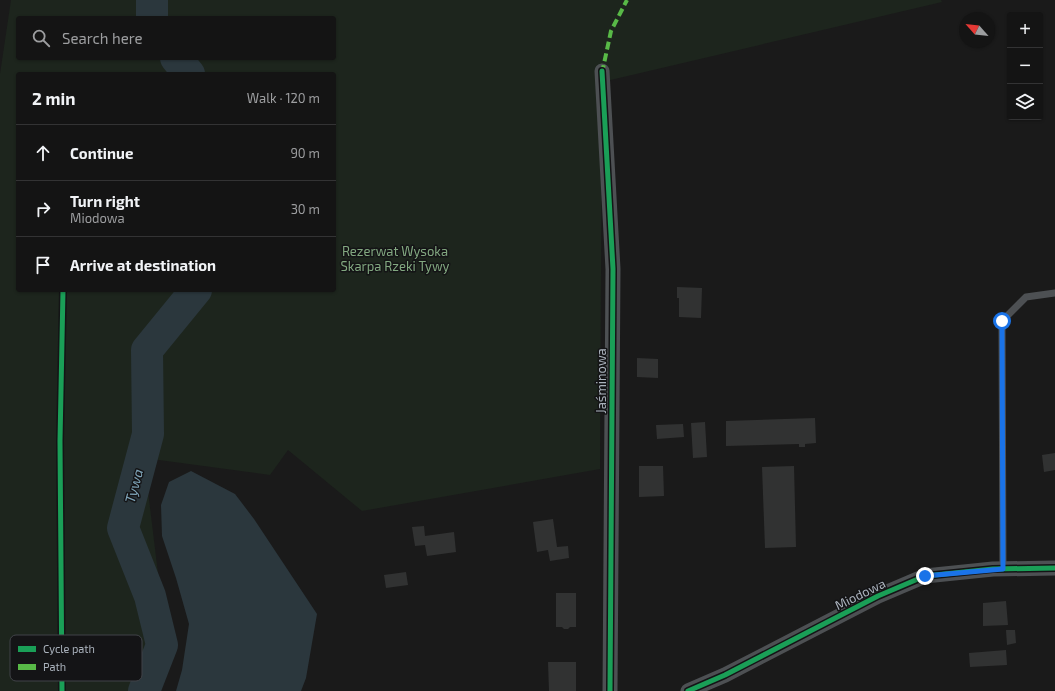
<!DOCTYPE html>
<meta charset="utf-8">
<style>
body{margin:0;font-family:"Exo 2",sans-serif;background:#212122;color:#f1f3f6}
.controls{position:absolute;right:12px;top:12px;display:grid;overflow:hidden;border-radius:4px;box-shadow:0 1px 3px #0004}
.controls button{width:36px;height:36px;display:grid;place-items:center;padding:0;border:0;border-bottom:1px solid #333334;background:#141414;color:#f1f3f6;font:20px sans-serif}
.compass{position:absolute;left:959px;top:12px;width:36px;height:36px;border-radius:50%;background:#141414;box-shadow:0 1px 3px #0004;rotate:297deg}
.stop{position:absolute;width:12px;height:12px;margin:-9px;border:3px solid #1a73e8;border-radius:50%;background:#fff}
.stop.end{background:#1a73e8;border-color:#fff;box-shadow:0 1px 4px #0008}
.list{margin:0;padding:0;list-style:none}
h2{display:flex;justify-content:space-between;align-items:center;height:52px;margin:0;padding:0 16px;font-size:17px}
h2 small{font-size:13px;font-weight:400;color:#9d9ea0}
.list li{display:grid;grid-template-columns:26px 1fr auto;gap:12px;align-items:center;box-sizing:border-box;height:56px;padding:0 16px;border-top:1px solid #333334}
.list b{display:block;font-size:15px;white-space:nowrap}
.list p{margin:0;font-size:13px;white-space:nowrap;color:#9d9ea0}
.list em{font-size:13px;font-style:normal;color:#9d9ea0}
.icon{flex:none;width:22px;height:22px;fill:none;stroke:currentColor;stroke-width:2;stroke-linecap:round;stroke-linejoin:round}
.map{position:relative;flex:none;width:1055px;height:691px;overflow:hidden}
.search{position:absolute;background:#141414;box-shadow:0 1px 3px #0004;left:16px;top:16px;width:320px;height:44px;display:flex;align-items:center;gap:10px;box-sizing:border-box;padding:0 14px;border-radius:4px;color:#9d9ea0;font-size:15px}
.panel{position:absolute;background:#141414;box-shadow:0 1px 3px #0004;left:16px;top:72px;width:320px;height:220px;border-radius:4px}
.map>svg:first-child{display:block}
.green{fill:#1d251d;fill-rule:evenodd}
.water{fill:#2b373d}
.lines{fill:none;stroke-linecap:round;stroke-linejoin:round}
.river{stroke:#2b373d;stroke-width:32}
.building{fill:#313232}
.service{stroke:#4d5053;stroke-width:7}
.minor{stroke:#4d5053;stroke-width:15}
.quiet{stroke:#58b947;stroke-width:4;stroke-dasharray:8 4;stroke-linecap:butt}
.cycleway-casing{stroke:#141416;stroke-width:8}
.cycleway{stroke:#1a9f57;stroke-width:5}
.route{stroke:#1a73e8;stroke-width:5}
.labels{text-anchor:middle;stroke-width:3;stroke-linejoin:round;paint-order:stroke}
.park-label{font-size:13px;fill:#82a880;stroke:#141416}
.street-label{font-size:13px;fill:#aab2bc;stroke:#141416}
.water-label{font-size:14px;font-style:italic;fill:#7fa5b9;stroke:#141416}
.key{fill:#141416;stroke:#414348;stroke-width:1}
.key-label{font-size:11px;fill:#aab2bc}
</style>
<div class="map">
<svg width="1055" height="691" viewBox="0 0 1055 691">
<rect width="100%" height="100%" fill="#1a1a1a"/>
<!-- green -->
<path class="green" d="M11,0H941L942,2L602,82L600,469L362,511L288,450L270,475L144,458L161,598V613L164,628L160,643L158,691H0V74ZM18,18H334V58H18ZM18,74H334V290H18Z"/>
<!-- water -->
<polygon class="water" points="191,471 235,494 254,519 317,614 306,678 301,691 176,691 182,670 189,624 176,578 162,536 161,505 169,482"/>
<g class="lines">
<!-- river -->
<g class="river">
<polyline points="152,0 152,18"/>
<polyline points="176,58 189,74"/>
<polyline points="144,691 162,645 150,596 123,528 148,434 147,350 196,290"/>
</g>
</g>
<!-- building -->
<g class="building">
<polygon points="677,287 702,288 701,318 679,317 679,298 677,298"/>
<polygon points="637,358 658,359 658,378 637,377"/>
<polygon points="815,418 816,443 805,444 805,447 799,447 799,444 726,446 726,421"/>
<polygon points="705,422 707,457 693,458 691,423"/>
<polygon points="683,424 684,437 657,439 656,425"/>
<polygon points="1055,453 1055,470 1044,472 1042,455"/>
<polygon points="639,466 663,466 664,496 639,497"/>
<polygon points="794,466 796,547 765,548 762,467"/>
<polygon points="553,519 557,547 568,546 569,558 550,561 548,550 537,552 533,522"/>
<polygon points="424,526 425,536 454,532 456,552 427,556 425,545 415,546 412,527"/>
<polygon points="406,572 408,585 386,588 384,575"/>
<polygon points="556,593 576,593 576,627 570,627 568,629 564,629 562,627 556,627"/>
<polygon points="1006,601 1008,625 983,626 983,603"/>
<polygon points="1006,630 1015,630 1016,643 1007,645"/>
<polygon points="1006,650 1007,665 970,667 969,653"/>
<polygon points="548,662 576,662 576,691 549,691"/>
</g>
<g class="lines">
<!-- service -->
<polyline class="service" points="1003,569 1002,321 1026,297 1055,293"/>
<!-- minor -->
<g class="minor">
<polyline points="602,71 613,269 610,691"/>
<polyline points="688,691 725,675 878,596 925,576 993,569 1055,568"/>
</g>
<!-- quiet -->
<polyline class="quiet" points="602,73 611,31 627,0"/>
<!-- cycleway casing -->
<g class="cycleway-casing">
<g id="cycleway">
<polyline points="602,71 613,269 610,691"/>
<polyline points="62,691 60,441 63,290"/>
<polyline points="688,691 725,675 878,596 925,576 993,569 1055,568"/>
</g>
</g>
<!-- cycleway -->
<use href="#cycleway" class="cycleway"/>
</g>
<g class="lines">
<!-- route -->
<polyline class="route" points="925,576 1003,569 1002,321"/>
</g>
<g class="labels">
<!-- park labels -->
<g class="park-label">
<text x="395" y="256">Rezerwat Wysoka<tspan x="395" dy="15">Skarpa Rzeki Tywy</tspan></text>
</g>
<!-- street labels -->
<g class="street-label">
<text transform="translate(601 381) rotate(-90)" y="5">Jaśminowa</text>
<text transform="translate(860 594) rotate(-26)" y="5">Miodowa</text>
</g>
<!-- water labels -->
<g class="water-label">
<text transform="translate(134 486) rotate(-75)" y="5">Tywa</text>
</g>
</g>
<!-- legend -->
<rect x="10" y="635" width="132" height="46" rx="6" class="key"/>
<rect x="18" y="646" width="18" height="6" fill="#1a9f57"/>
<rect x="18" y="664" width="18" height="6" fill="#58b947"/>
<g class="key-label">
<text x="43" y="653">Cycle path</text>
<text x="43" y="671">Path</text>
</g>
</svg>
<div class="controls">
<button>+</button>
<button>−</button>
<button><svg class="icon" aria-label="layers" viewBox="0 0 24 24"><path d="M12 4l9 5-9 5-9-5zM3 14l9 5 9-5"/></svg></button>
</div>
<svg class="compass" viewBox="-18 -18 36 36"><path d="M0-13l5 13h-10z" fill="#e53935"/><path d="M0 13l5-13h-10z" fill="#9d9ea0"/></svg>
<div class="stop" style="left:1002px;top:321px"></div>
<div class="stop end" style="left:925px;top:576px"></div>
<div class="search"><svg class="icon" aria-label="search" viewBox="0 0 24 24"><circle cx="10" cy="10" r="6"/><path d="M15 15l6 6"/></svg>Search here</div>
<section class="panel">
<h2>2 min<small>Walk · 120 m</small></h2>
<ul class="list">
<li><svg class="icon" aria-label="ahead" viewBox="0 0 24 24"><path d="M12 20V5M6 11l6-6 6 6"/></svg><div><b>Continue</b></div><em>90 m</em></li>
<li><svg class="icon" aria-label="right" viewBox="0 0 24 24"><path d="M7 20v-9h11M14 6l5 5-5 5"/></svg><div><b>Turn right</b><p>Miodowa</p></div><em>30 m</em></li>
<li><svg class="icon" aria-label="arrive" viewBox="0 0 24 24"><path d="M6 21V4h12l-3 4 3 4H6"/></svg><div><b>Arrive at destination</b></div></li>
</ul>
</section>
</div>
